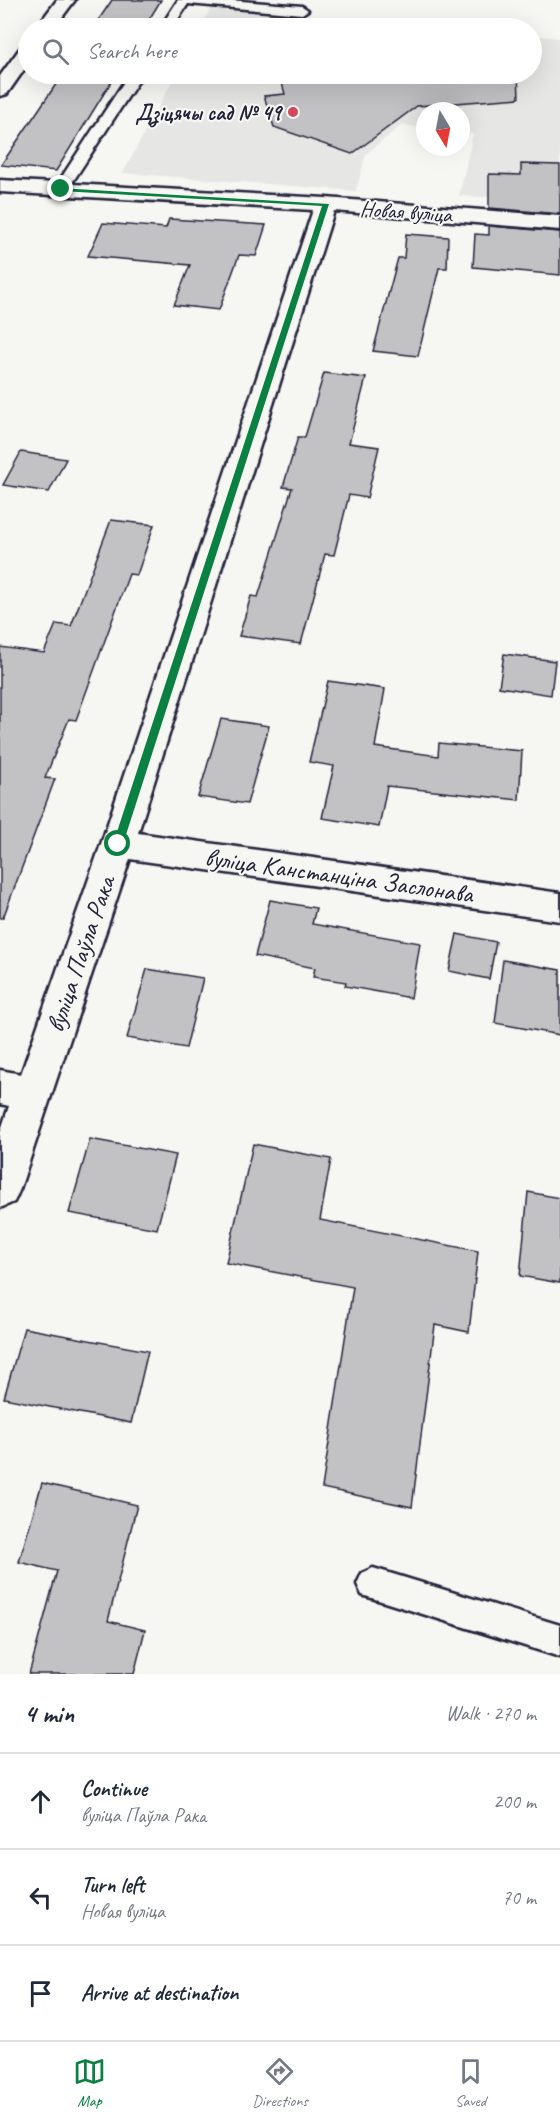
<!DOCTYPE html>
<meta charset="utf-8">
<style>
body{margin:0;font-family:Caveat,sans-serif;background:#f6f6f7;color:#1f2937}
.compass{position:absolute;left:416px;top:102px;width:54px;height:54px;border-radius:50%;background:#fff;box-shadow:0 6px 24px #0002;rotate:170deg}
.stop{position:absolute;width:18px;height:18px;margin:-14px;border:4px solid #0b8043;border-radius:50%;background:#fff}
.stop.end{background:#0b8043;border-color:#fff;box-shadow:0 2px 6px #0008}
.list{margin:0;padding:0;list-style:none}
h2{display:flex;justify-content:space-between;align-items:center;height:78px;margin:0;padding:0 24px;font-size:26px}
h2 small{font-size:20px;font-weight:400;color:#747a83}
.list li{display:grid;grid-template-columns:39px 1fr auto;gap:18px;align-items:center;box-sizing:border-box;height:96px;padding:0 24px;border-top:2px solid #e0e1e3}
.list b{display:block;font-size:22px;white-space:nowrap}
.list p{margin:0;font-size:20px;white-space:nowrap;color:#747a83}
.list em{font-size:20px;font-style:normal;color:#747a83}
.icon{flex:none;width:33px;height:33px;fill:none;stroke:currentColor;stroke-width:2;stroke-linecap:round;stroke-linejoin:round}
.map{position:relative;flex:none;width:560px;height:1674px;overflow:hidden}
.search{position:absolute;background:#fff;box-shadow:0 6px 24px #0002;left:18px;right:18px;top:18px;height:66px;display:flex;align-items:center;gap:15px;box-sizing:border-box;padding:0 21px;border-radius:33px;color:#747a83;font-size:22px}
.sheet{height:366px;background:#fff}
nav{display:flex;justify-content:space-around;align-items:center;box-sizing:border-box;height:84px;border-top:2px solid #e0e1e3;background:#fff;font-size:16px;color:#747a83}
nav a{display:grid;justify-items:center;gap:3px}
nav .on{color:#0b8043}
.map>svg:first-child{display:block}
.built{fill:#e6e6e4}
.building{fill:#c2c2c4;stroke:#22223b;stroke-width:1.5}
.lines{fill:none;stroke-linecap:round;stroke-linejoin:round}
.service-casing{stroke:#22223b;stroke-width:5}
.minor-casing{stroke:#22223b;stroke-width:5}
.service{fill:#f6f6f2;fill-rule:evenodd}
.minor{fill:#f6f6f2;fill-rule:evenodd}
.route{fill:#0b8043}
.poi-dot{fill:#d1495b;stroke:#f6f6f2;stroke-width:2}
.labels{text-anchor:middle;stroke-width:4.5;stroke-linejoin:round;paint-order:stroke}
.far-poi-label{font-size:22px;font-weight:bold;fill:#22223b;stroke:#f6f6f2;text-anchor:end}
.far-street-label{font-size:22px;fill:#22223b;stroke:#f6f6f2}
.street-label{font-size:26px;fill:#22223b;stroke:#f6f6f2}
</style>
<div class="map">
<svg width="560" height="1674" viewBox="0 0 560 1674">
<rect width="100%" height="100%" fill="#f6f6f2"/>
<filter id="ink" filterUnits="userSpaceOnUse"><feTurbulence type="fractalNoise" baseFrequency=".0167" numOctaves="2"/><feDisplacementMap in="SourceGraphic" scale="12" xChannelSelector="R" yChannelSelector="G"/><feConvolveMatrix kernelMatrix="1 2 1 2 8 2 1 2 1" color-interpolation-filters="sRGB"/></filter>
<g filter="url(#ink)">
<!-- built -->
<g class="built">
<polygon points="211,8 450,28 200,28"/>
<polygon points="532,35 560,38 560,200 459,196 473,134 461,132 461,111 425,111 425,128 402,125 366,154 356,191 123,173 176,74 532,74"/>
</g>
<!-- building -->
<g class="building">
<polygon points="112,0 161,0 144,28 93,28"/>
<polygon points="63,74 116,74 56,171 1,165"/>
<polygon points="312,74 518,74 519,98 417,106 352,154 274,127 264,96 285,94 280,76"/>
<polygon points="521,164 560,165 560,214 489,208 489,174 521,175"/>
<polygon points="169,219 266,225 256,256 239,255 219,310 174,305 190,265 88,256 103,223 166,228"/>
<polygon points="489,226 560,232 560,275 473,267 475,234 489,235"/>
<polygon points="406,234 448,237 447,268 439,268 418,356 373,351 398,258 404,258"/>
<polygon points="324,373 366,378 349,443 379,447 367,498 349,495 334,555 325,554 301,644 239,636 251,596 258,597 292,488 283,487 298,437 305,437"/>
<polygon points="21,452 66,459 49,492 3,485"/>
<polygon points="111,520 154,525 137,575 129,574 76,720 69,719 45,778 55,779 3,918 0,918 0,647 44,653 56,624 71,626"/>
<polygon points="504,654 555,661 551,695 499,687"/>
<polygon points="328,681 385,689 375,747 438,756 439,743 522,751 519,800 387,786 379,827 322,818 334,766 309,762"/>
<polygon points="221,719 269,726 247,804 198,797"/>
<polygon points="270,900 316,908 312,924 420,943 411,998 345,986 346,982 313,977 315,968 255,956"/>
<polygon points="457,934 496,942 489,979 449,971"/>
<polygon points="503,960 560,970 560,1035 495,1023"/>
<polygon points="147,969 203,978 186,1048 127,1038"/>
<polygon points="90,1139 176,1155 157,1229 69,1213"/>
<polygon points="253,1144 331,1159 320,1220 478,1251 469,1332 435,1325 412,1507 322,1488 353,1287 226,1263"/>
<polygon points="528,1192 560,1198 560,1283 520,1276"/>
<polygon points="24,1328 148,1351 131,1423 4,1398"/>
<polygon points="42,1483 137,1505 108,1621 145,1630 134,1674 29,1674 57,1571 19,1562"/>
</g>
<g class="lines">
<!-- service casing -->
<g class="service-casing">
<g id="service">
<polygon points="178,0 229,0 302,6 308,10 302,14 188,4 172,28 160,28"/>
<polygon points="129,74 143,74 66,192 56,192 54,189"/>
<polygon points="373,1568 560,1625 560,1657 362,1595 357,1584 362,1573"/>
</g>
</g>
<!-- minor casing -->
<g class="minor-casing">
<g id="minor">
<polygon points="57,0 75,0 54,28 36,28"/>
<polygon points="28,45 28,64 7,94 0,96 0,76 21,47"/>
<polygon points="0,180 326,198 560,216 560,230 334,211 138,833 560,893 560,921 130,859 20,1189 14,1202 0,1208 0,1133 9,1106 0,1104 0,1070 21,1074 101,844 313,210 0,192"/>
</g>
</g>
<!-- service -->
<use href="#service" class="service"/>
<!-- minor -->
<use href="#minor" class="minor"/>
</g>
</g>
<!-- route -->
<polygon class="route" points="59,188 329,204 123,844 118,848 113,844 322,206 61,191"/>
<!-- markers -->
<circle class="poi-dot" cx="293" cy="112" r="6"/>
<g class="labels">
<!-- far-poi labels -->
<g class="far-poi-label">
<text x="281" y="120">Дзіцячы сад № 49</text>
</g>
<!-- far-street labels -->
<g class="far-street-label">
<text transform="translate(406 211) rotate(4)" y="8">Новая вуліца</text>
</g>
<!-- street labels -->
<g class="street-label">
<text transform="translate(339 875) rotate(8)" y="9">вуліца Канстанціна Заслонава</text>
<text transform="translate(80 954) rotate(-71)" y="9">вуліца Паўла Рака</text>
</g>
</g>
</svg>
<svg class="compass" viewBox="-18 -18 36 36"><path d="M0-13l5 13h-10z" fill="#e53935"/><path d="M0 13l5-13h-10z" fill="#747a83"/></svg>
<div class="stop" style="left:118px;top:844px"></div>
<div class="stop end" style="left:61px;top:189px"></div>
<div class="search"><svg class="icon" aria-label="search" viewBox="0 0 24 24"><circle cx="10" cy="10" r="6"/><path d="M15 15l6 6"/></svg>Search here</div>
</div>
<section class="sheet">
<h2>4 min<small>Walk · 270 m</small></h2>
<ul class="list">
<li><svg class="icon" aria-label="ahead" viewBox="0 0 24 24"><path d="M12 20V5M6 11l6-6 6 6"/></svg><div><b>Continue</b><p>вуліца Паўла Рака</p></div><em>200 m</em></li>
<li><svg class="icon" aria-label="left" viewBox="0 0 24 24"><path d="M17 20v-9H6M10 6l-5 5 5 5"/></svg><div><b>Turn left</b><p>Новая вуліца</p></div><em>70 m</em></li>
<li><svg class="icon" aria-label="arrive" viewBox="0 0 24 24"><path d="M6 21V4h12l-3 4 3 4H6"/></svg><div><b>Arrive at destination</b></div></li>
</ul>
</section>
<nav>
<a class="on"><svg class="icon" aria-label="map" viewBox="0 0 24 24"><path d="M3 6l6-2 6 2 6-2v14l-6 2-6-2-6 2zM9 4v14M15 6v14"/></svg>Map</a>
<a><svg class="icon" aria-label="directions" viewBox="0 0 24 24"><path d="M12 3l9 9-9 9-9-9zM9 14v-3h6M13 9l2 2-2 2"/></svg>Directions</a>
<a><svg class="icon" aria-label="saved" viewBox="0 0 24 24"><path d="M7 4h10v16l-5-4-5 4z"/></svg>Saved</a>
</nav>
